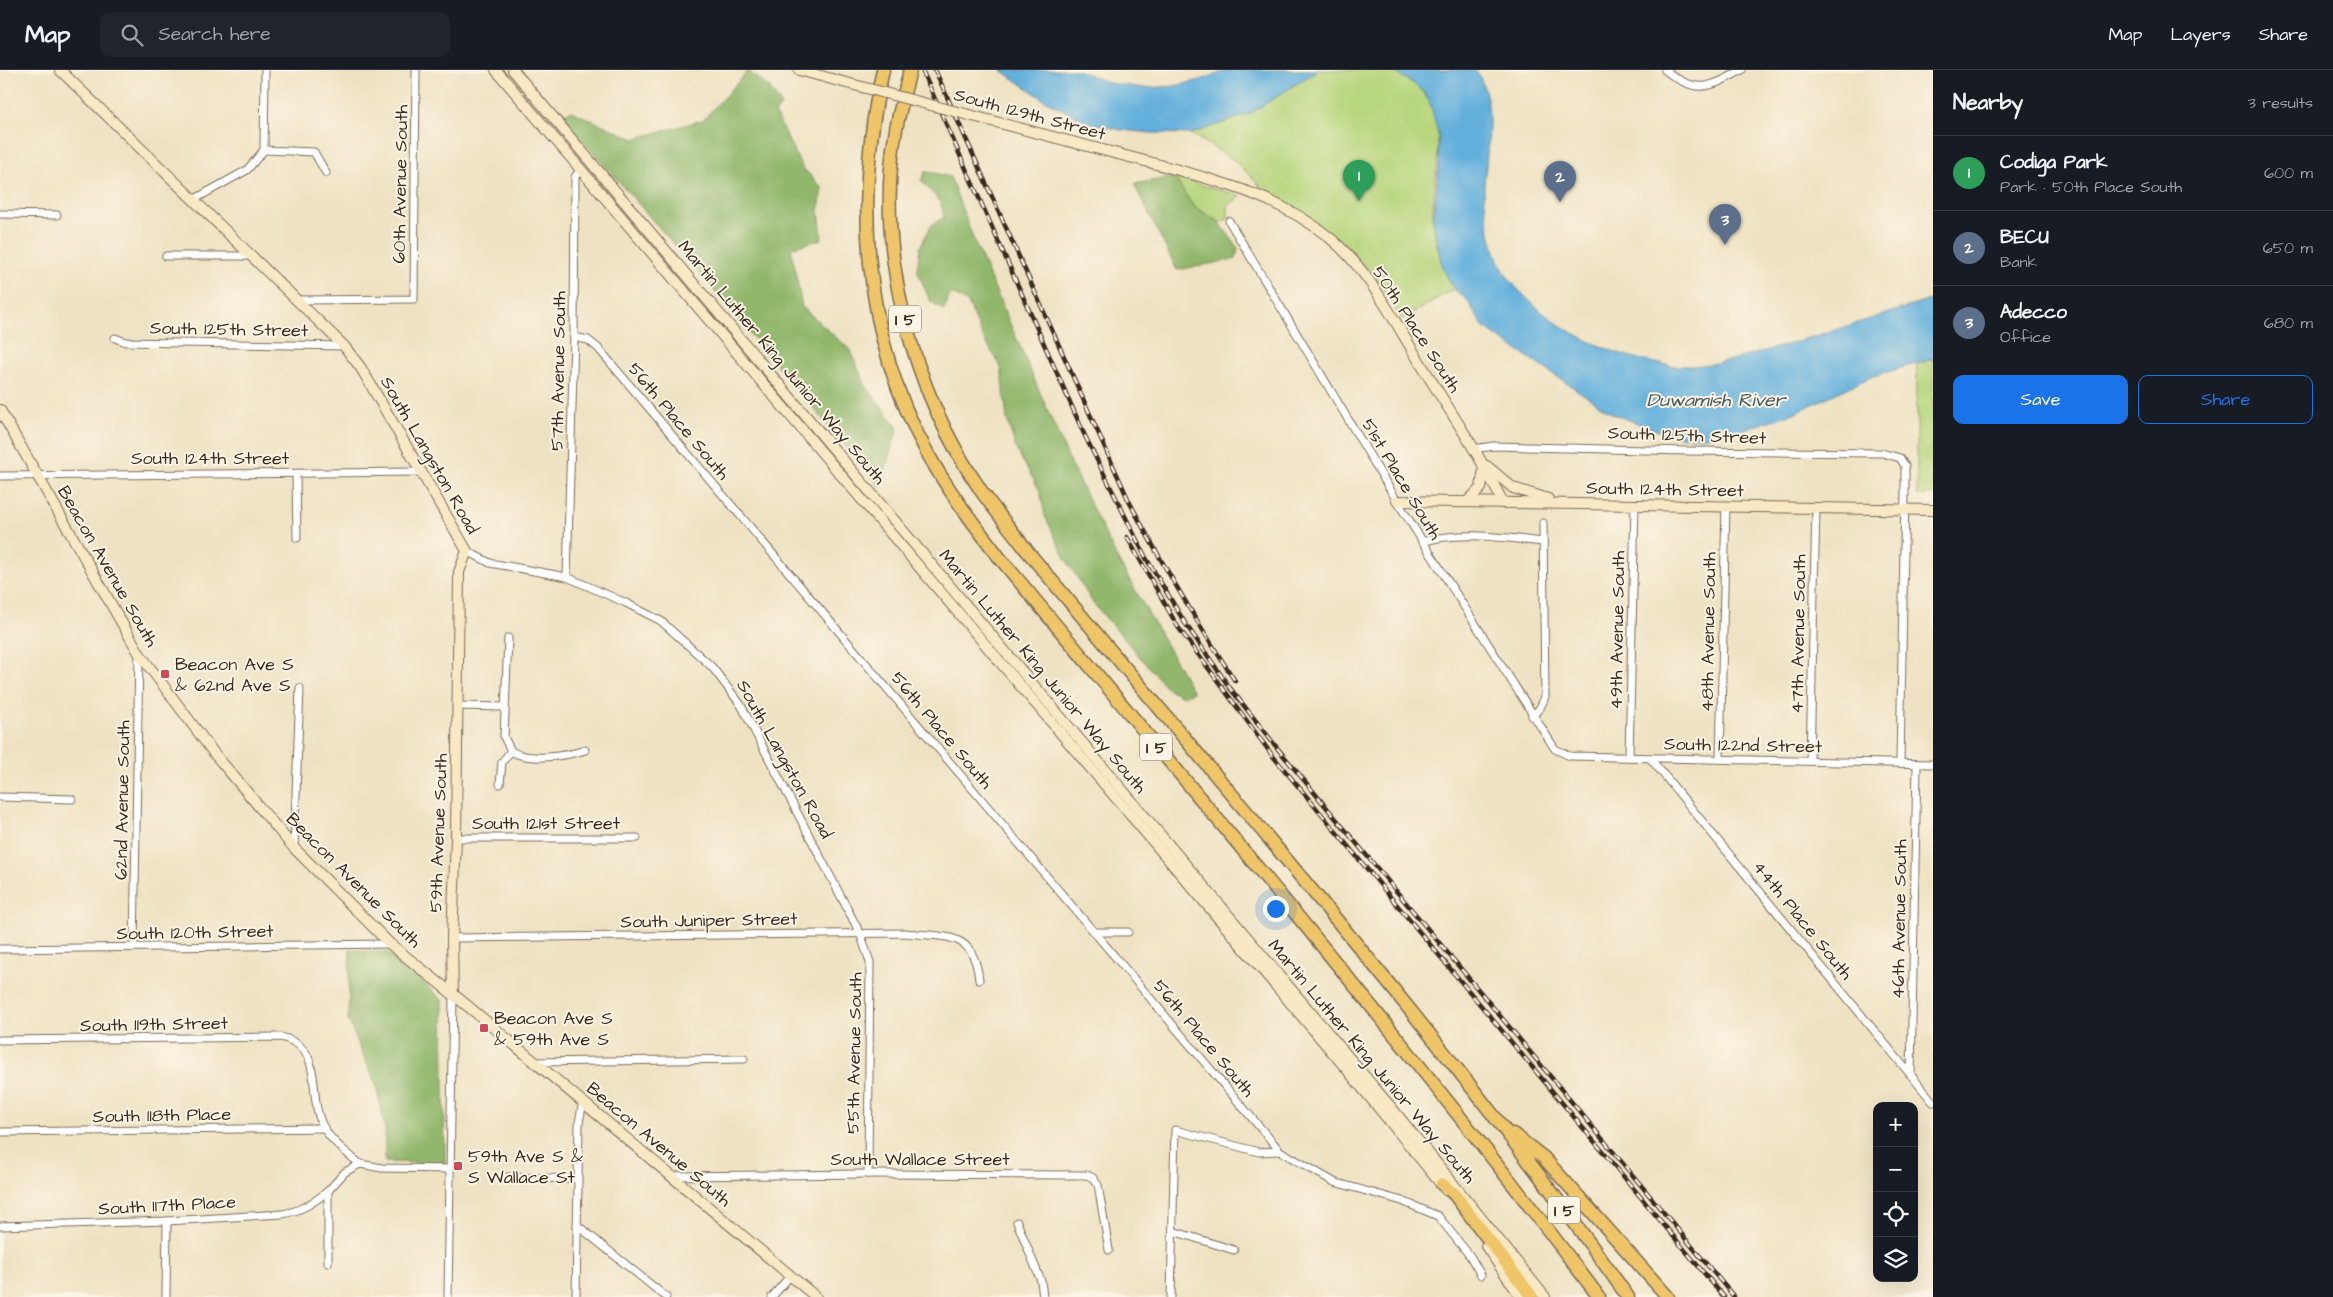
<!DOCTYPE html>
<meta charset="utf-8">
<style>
body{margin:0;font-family:"Architects Daughter",sans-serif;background:#20242c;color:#f1f3f6}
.controls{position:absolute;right:15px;bottom:15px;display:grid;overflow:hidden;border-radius:10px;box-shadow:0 5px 20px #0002}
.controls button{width:45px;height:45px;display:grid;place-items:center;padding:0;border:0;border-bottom:1px solid #363941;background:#171b24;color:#f1f3f6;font:25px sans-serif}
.you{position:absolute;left:1275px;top:838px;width:18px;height:18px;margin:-12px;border:4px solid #fff;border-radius:50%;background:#1a73e8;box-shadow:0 0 0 8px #1a73e833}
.badge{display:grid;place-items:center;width:32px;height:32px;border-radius:50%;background:#1a73e8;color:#fff;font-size:16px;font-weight:700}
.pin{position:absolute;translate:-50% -41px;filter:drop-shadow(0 1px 2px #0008)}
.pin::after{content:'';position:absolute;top:26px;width:18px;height:15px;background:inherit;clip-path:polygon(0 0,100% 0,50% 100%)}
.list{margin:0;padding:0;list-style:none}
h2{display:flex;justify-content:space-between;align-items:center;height:65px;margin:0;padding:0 20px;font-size:21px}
h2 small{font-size:16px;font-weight:400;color:#9ea1a6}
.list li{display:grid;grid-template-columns:32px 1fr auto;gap:15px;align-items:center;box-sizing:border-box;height:75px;padding:0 20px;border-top:1px solid #363941}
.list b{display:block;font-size:19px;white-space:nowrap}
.list p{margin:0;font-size:16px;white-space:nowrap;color:#9ea1a6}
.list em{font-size:16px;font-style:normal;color:#9ea1a6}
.actions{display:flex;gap:10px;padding:15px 20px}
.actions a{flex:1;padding:11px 0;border:1px solid #1a73e8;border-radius:10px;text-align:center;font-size:18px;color:#1a73e8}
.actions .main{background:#1a73e8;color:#fff}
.icon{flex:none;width:28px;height:28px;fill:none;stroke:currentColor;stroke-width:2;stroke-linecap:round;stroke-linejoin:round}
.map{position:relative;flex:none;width:1933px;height:1227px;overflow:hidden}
header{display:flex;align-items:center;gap:30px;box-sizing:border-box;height:70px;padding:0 25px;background:#171b24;border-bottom:1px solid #363941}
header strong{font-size:24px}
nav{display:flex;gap:28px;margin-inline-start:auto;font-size:18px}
.search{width:350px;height:45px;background:#20242c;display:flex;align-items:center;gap:12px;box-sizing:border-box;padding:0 18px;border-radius:10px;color:#9ea1a6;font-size:19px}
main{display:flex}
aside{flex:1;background:#171b24}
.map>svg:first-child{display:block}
.green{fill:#b7d67d;stroke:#79804e}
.forest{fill:#91b76c;stroke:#667045}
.water{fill:#63b0dc;stroke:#4f6d7d}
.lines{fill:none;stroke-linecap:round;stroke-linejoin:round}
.street-casing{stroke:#7a6a57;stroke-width:9}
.secondary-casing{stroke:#7a6a57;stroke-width:12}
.highway-casing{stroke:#7a6a57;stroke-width:15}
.street{stroke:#fff;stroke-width:7}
.secondary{stroke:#f8e8c3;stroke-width:10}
.highway{stroke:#eec569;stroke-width:12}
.rail-casing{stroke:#3b2a1e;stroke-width:4.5}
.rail{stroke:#fcf5e5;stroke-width:2.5;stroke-dasharray:8;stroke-linecap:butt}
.secondary-bridge-casing{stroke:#7a6a57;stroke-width:12;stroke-linecap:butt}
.secondary-bridge{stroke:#f8e8c3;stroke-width:10}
.poi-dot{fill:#d1495b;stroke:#fcf5e5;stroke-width:2}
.labels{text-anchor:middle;stroke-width:4;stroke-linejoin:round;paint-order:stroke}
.shield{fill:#fcf5e5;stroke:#75675a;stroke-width:1}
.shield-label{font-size:16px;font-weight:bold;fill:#3b2a1e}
.street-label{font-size:18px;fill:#3b2a1e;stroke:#fcf5e5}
.poi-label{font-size:18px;fill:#3b2a1e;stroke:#fcf5e5;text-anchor:start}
.water-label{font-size:19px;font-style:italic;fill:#495960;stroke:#fcf5e5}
</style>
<header>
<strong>Map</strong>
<div class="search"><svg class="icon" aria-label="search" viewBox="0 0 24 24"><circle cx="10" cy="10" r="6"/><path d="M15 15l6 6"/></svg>Search here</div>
<nav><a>Map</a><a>Layers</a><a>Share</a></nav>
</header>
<main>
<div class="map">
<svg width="1933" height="1227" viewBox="0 0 1933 1227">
<rect width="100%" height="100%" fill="#fcf5e5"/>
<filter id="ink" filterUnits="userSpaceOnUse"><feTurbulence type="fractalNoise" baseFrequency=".02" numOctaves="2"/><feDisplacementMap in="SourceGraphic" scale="10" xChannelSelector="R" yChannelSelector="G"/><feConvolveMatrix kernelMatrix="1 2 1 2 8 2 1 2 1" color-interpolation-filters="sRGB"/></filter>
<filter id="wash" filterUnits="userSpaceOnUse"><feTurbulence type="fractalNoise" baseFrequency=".0096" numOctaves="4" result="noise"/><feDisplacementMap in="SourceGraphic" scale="20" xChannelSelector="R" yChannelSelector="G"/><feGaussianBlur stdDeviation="1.12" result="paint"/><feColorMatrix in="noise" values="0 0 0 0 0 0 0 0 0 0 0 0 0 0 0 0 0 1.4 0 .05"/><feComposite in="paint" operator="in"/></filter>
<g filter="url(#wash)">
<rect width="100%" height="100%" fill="#eee2c2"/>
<!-- green -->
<g class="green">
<path d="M1318,0C1337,0 1374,0 1390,0C1396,1 1402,6 1407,9C1458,40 1430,105 1433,150C1435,175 1443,198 1454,219L1402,249L1375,207L1344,173L1259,115L1234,90L1191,64L1251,43Z"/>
<polygon points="1174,107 1241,126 1228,135 1228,149 1219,152 1193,136"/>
<polygon points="1933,289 1933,425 1917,425 1917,294"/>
</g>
<!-- forest -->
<g class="forest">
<polygon points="748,1 770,18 781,35 775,44 802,97 822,118 819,139 822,169 791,178 802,237 849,279 867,318 898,358 880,417 693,196 561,46 571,41 634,69 703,50"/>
<polygon points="926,101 950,107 975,173 1074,401 1117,488 1193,622 1183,626 1167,618 1093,533 1065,488 1045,446 1040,421 1016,379 1007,349 1001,297 983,267 968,233 951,223 944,240 930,231 917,200 920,177 932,154 944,148 941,133 921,110"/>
<polygon points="1174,107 1193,136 1219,152 1238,178 1236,189 1177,200 1134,114"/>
<polygon points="350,879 388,883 400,890 443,931 445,1093 385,1092 385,1058 376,1015 348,950"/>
</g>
<!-- water -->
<g class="water">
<polygon points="1001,0 1077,0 1110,13 1144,18 1175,16 1204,9 1227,0 1318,0 1251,43 1191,64 1151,63 1121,60 1088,52 1046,31"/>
<path d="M1391,0H1476C1498,35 1486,80 1484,118C1484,136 1489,161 1494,178C1502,207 1524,227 1546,245C1579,272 1647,298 1690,296C1721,295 1752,284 1782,276C1832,261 1883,245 1933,229V289L1873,306L1794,343L1732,363L1700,367L1672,366L1613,344L1484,258L1467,230L1454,219L1442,197L1433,150L1439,93L1438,63L1430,34L1426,25L1416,15Z"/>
</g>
</g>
<g filter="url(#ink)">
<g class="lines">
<!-- street casing -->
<g class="street-casing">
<g id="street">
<path d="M1665,0C1696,25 1710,18 1742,0"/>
<polyline points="264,80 314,82 326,103"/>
<polyline points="195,129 247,100 264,80 265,0"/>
<polyline points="0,144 57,145"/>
<polyline points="1229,151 1397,431 1555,679 1570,686 1933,694"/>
<polyline points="166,186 253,186"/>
<polyline points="300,230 414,229 416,0"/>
<polyline points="574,267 588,270 598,278 1280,1081"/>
<polyline points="115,268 126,272 344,276"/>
<polyline points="1473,379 1494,376 1685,381 1882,383 1900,388 1905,396 1905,423 1900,693"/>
<polyline points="296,404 297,468"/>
<polyline points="0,406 420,402"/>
<path d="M1422,472C1457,460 1507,468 1543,472"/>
<polyline points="467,481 490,493 567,507 626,533 661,551 712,597 741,635 860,863 870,892 868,1104"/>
<polyline points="567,507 574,267 575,107 581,99"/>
<polyline points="458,636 505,637"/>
<polyline points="1532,646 1540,638 1545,627 1543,453"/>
<path d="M511,681C528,692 567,686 585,680"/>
<polyline points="1629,687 1635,434"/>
<polyline points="1650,688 1933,1032"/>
<polyline points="1720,689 1726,435"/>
<polyline points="1810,691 1816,438"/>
<polyline points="500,714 502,692 511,681 504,667 508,568"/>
<polyline points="0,727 72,729"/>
<polyline points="456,768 637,768"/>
<polyline points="294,778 300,618"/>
<polyline points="1094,862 1128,862"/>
<path d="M452,868L906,863C946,868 974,860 979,910"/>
<polyline points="134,877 139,583"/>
<polyline points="0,879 390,874"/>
<path d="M0,970L281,967C328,979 305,1025 324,1058C332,1072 347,1083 360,1094L345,1102L328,1121V1193"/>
<polyline points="534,992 744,989"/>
<polyline points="1911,1005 1917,694"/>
<polyline points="0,1062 324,1058"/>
<polyline points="360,1094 382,1098 450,1099"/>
<polyline points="671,1106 868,1104 1087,1105 1093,1108 1098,1115 1109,1180"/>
<polyline points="505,1107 577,1109"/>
<polyline points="1017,1152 1041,1211 1043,1227"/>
<polyline points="577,1155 666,1227"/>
<path d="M0,1156L167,1151L282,1144C301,1141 313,1133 328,1121"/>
<polyline points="1173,1161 1234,1180"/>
<polyline points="166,1227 167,1151"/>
<polyline points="448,1227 453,925"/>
<polyline points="576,1227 579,1053 583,1031"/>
<polyline points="772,1227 791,1205"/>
<polyline points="1171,1227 1175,1060 1259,1082 1280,1081 1334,1112 1402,1131 1438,1146 1470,1186 1481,1205"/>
</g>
</g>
<!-- secondary casing -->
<g class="secondary-casing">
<g id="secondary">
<polyline points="60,0 344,276 361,298 467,481 459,502 456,768 452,868 453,925"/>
<polyline points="496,0 1346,998 1446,1120"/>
<polyline points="513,0 1394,1041 1545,1227"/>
<polyline points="799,0 839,11"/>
<path d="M1164,96C1222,112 1282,128 1330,168C1371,202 1396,255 1424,299C1451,343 1481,386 1503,433"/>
<polyline points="0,340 139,583 213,682 294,778 390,874 469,937 816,1227"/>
<polyline points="1487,396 1513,418 1548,429"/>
<polyline points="1397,431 1933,440"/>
<polyline points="1467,432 1481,418 1484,398"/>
<polyline points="1486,1176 1521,1227"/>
</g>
</g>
<!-- highway casing -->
<g class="highway-casing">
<g id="highway">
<path d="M883,0C854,128 863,268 928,384C948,421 974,454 999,487C1202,731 1408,973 1599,1227"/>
<path d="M910,0C905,20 900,39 896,59C874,182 912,320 982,422C997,443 1013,462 1028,482C1232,727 1444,966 1628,1227"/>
<polyline points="1513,1064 1544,1088 1668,1227"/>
<polyline points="1442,1114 1454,1124 1532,1227"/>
</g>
</g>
<!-- street -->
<use href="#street" class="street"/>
<!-- secondary -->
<use href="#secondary" class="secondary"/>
<!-- highway -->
<use href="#highway" class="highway"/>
<!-- rail casing -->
<g class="rail-casing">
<g id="rail">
<polyline points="922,0 1085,366 1146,488 1185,553 1230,618 1278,679 1734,1227"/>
<path d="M935,0L1129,431C1161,493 1197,552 1235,611"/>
<polyline points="1127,467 1178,557 1272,685 1724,1227"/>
</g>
</g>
<!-- rail -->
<use href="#rail" class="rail"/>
<!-- secondary-bridge casing -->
<g class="secondary-bridge-casing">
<polyline id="secondary-bridge" points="839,11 1164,96"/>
</g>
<!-- secondary-bridge -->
<use href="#secondary-bridge" class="secondary-bridge"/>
</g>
</g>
<!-- markers -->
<g class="poi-dot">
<rect x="160" y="599" width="10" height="10" rx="2.5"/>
<rect x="479" y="953" width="10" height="10" rx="2.5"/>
<rect x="453" y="1091" width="10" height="10" rx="2.5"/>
</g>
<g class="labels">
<!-- shield labels -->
<g class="shield">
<rect x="889" y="235.5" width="32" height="27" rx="4"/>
<rect x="1140" y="663.5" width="32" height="27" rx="4"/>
<rect x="1548" y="1126.5" width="32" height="27" rx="4"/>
</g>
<g class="shield-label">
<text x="905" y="255">I 5</text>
<text x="1156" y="683">I 5</text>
<text x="1564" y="1146">I 5</text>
</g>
<!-- street labels -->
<g class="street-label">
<text transform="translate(1030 44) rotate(15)" y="6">South 129th Street</text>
<text transform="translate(400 114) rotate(-89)" y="6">60th Avenue South</text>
<text transform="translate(229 259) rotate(1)" y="6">South 125th Street</text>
<text transform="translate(1417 259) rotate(57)" y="6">50th Place South</text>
<text transform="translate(782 292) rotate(50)" y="6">Martin Luther King Junior Way South</text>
<text transform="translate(558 301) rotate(-89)" y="6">57th Avenue South</text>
<text transform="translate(679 351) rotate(50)" y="6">56th Place South</text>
<text transform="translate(1687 365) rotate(2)" y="6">South 125th Street</text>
<text transform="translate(430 385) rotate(60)" y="6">South Langston Road</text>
<text x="210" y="394">South 124th Street</text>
<text transform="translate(1402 409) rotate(59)" y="6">51st Place South</text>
<text transform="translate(1665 419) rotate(1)" y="6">South 124th Street</text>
<text transform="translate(108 496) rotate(60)" y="6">Beacon Avenue South</text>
<text transform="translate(1617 560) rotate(-89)" y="6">49th Avenue South</text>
<text transform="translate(1708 562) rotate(-89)" y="6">48th Avenue South</text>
<text transform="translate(1798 564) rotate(-89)" y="6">47th Avenue South</text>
<text transform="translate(1043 601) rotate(50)" y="6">Martin Luther King Junior Way South</text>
<text transform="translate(942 660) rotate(50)" y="6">56th Place South</text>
<text transform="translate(1743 675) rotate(1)" y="6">South 122nd Street</text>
<text transform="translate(785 689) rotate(61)" y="6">South Langston Road</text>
<text transform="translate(122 730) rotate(-89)" y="6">62nd Avenue South</text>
<text x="546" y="759">South 121st Street</text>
<text transform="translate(438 763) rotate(-88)" y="6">59th Avenue South</text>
<text transform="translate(354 810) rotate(45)" y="6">Beacon Avenue South</text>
<text transform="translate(1899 849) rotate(-89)" y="6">46th Avenue South</text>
<text transform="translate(709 850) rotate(-1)" y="6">South Juniper Street</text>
<text transform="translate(1803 850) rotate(51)" y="6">44th Place South</text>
<text transform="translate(195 862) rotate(-1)" y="6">South 120th Street</text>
<text transform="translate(154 954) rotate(-1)" y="6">South 119th Street</text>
<text transform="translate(1204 968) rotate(50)" y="6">56th Place South</text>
<text transform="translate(854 983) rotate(-89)" y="6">55th Avenue South</text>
<text transform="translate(1372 991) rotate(50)" y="6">Martin Luther King Junior Way South</text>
<text transform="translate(162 1045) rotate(-1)" y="6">South 118th Place</text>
<text transform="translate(659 1074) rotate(40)" y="6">Beacon Avenue South</text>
<text x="920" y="1095">South Wallace Street</text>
<text transform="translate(167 1135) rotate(-3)" y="6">South 117th Place</text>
</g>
<!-- poi labels -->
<g class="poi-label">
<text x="175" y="600">Beacon Ave S<tspan x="175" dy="21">&amp; 62nd Ave S</tspan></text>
<text x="494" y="954">Beacon Ave S<tspan x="494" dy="21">&amp; 59th Ave S</tspan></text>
<text x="468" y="1092">59th Ave S &amp;<tspan x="468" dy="21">S Wallace St</tspan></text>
</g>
<!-- water labels -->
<g class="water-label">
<text x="1716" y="336">Duwamish River</text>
</g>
</g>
</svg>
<div class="controls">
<button>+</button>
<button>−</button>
<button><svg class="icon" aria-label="locate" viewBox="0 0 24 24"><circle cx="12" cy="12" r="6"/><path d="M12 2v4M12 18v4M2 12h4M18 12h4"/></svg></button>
<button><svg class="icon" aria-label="layers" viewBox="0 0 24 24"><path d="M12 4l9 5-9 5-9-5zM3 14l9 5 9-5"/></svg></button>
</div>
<div class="you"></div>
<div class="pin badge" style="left:1359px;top:131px;background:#2e9e5b">1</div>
<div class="pin badge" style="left:1560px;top:132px;background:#5c6f8a">2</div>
<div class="pin badge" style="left:1725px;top:175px;background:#5c6f8a">3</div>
</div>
<aside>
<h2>Nearby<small>3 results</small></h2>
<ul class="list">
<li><span class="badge" style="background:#2e9e5b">1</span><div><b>Codiga Park</b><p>Park · 50th Place South</p></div><em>600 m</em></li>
<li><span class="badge" style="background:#5c6f8a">2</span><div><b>BECU</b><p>Bank</p></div><em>650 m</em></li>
<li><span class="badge" style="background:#5c6f8a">3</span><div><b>Adecco</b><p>Office</p></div><em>680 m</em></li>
</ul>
<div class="actions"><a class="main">Save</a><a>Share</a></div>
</aside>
</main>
